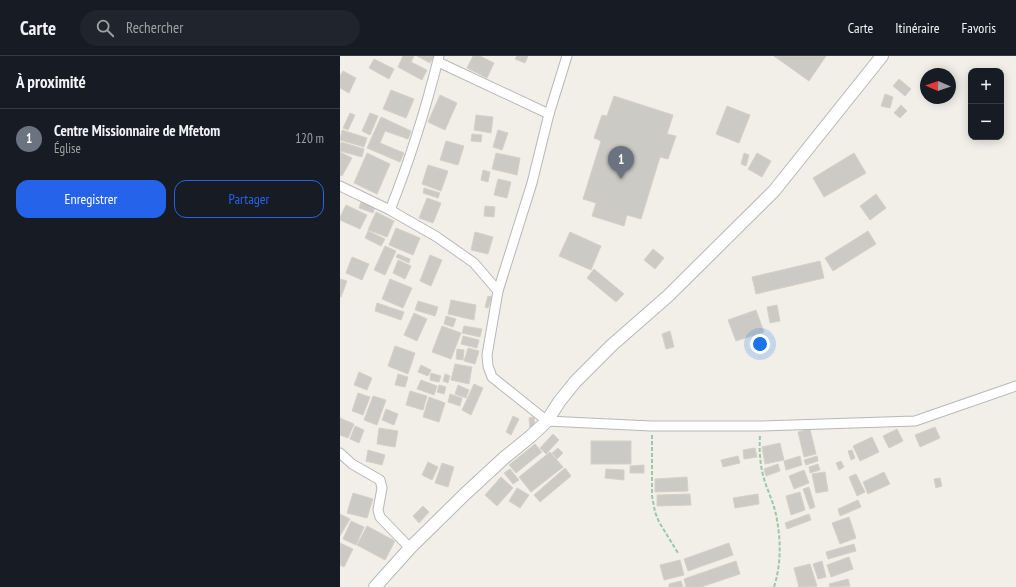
<!DOCTYPE html>
<html lang="fr">
<meta charset="utf-8">
<style>
body{margin:0;font-family:"PT Sans Narrow",sans-serif;background:#20242c;color:#f1f3f6}
.controls{position:absolute;right:12px;top:12px;display:grid;overflow:hidden;border-radius:8px;box-shadow:0 2px 10px #0003}
.controls button{width:36px;height:36px;display:grid;place-items:center;padding:0;border:0;border-bottom:1px solid #363941;background:#171b24;color:#f1f3f6;font:20px sans-serif}
.compass{position:absolute;left:580px;top:12px;width:36px;height:36px;border-radius:50%;background:#171b24;box-shadow:0 2px 10px #0003;rotate:272deg}
.you{position:absolute;left:420px;top:288px;width:14px;height:14px;margin:-10px;border:3px solid #fff;border-radius:50%;background:#1a73e8;box-shadow:0 0 0 6px #1a73e833}
.badge{display:grid;place-items:center;width:26px;height:26px;border-radius:50%;background:#2563eb;color:#fff;font-size:13px;font-weight:700}
.pin{position:absolute;translate:-50% -33px;filter:drop-shadow(0 1px 2px #0008)}
.pin::after{content:'';position:absolute;top:21px;width:14px;height:12px;background:inherit;clip-path:polygon(0 0,100% 0,50% 100%)}
.list{margin:0;padding:0;list-style:none}
h2{display:flex;justify-content:space-between;align-items:center;height:52px;margin:0;padding:0 16px;font-size:17px}
h2 small{font-size:13px;font-weight:400;color:#9ea1a6}
.list li{display:grid;grid-template-columns:26px 1fr auto;gap:12px;align-items:center;box-sizing:border-box;height:60px;padding:0 16px;border-top:1px solid #363941}
.list b{display:block;font-size:15px;white-space:nowrap}
.list p{margin:0;font-size:13px;white-space:nowrap;color:#9ea1a6}
.list em{font-size:13px;font-style:normal;color:#9ea1a6}
.actions{display:flex;gap:8px;padding:12px 16px}
.actions a{flex:1;padding:9px 0;border:1px solid #2563eb;border-radius:12px;text-align:center;font-size:14px;color:#2563eb}
.actions .main{background:#2563eb;color:#fff}
.icon{flex:none;width:22px;height:22px;fill:none;stroke:currentColor;stroke-width:2;stroke-linecap:round;stroke-linejoin:round}
.map{position:relative;flex:none;width:676px;height:531px;overflow:hidden}
header{display:flex;align-items:center;gap:24px;box-sizing:border-box;height:56px;padding:0 20px;background:#171b24;border-bottom:1px solid #363941}
header strong{font-size:19px}
nav{display:flex;gap:22px;margin-inline-start:auto;font-size:14px}
.search{width:280px;height:36px;background:#20242c;display:flex;align-items:center;gap:10px;box-sizing:border-box;padding:0 14px;border-radius:22px;color:#9ea1a6;font-size:15px}
main{display:flex}
aside{flex:1;background:#171b24}
.map>svg:first-child{display:block}
.building{fill:#cccac5;stroke:#d6d1c6}
.lines{fill:none;stroke-linecap:round;stroke-linejoin:round}
.minor-casing{stroke:#b5b8bc;stroke-width:11}
.tertiary-casing{stroke:#b5b8bc;stroke-width:14}
.path{stroke:#9cc7a9;stroke-width:2;stroke-dasharray:4 2;stroke-linecap:butt}
.minor{stroke:#fff;stroke-width:9}
.tertiary{stroke:#fff;stroke-width:12}
</style>
<header>
<strong>Carte</strong>
<div class="search"><svg class="icon" aria-label="search" viewBox="0 0 24 24"><circle cx="10" cy="10" r="6"/><path d="M15 15l6 6"/></svg>Rechercher</div>
<nav><a>Carte</a><a>Itinéraire</a><a>Favoris</a></nav>
</header>
<main>
<aside>
<h2>À proximité<small></small></h2>
<ul class="list">
<li><span class="badge" style="background:#6b7280">1</span><div><b>Centre Missionnaire de Mfetom</b><p>Église</p></div><em>120 m</em></li>
</ul>
<div class="actions"><a class="main">Enregistrer</a><a>Partager</a></div>
</aside>
<div class="map">
<svg width="676" height="531" viewBox="0 0 676 531">
<rect width="100%" height="100%" fill="#f1efe8"/>
<!-- building -->
<g class="building">
<polygon points="63,0 74,0 71,6 87,14 82,24 58,11"/>
<polygon points="77,0 94,0 90,7"/>
<polygon points="133,0 140,0 154,7 147,22 127,12"/>
<polygon points="177,0 188,0 185,7 175,3"/>
<polygon points="434,0 486,0 469,25"/>
<polygon points="34,3 54,13 49,23 29,12"/>
<polygon points="3,15 16,22 9,37 0,32 0,20"/>
<polygon points="559,23 571,33 565,40 553,30"/>
<polygon points="51,34 74,43 66,62 43,53"/>
<polygon points="545,38 553,41 550,52 541,50"/>
<polygon points="100,39 117,47 105,74 88,66"/>
<polygon points="274,40 333,59 327,78 336,80 328,103 320,101 301,163 287,159 284,170 252,160 256,147 243,143 261,85 254,82 262,59 267,60"/>
<polygon points="561,49 567,55 560,62 554,57"/>
<polygon points="387,50 410,59 399,87 376,78"/>
<polygon points="10,57 15,59 8,74 3,72"/>
<polygon points="30,57 38,60 30,79 22,75"/>
<polygon points="136,59 153,61 151,77 134,74"/>
<polygon points="41,61 71,75 68,83 45,75 40,87 64,97 60,106 27,92"/>
<polygon points="2,74 27,82 24,91 0,84"/>
<polygon points="158,74 168,77 162,94 153,91"/>
<polygon points="132,78 142,79 141,86 131,85"/>
<polygon points="106,85 124,90 118,109 100,104"/>
<polygon points="1,86 24,93 22,101 0,95"/>
<polygon points="0,96 12,102 2,120 0,119"/>
<polygon points="27,97 50,108 37,138 14,127"/>
<polygon points="156,97 180,102 177,119 152,113"/>
<polygon points="404,97 409,99 406,110 401,108"/>
<polygon points="417,97 431,105 422,121 408,113"/>
<polygon points="514,97 526,117 484,141 473,122"/>
<polygon points="88,109 108,115 101,135 82,128"/>
<polygon points="143,114 150,116 148,126 141,124"/>
<polygon points="158,123 171,126 167,142 154,139"/>
<polygon points="84,132 100,137 98,142 83,137"/>
<polygon points="536,138 546,152 530,164 520,150"/>
<polygon points="87,142 101,147 93,167 79,162"/>
<polygon points="21,146 35,151 33,157 19,152"/>
<polygon points="6,149 27,159 20,173 0,164 0,161"/>
<polygon points="145,150 155,151 154,161 144,160"/>
<polygon points="36,156 54,165 47,181 28,174"/>
<polygon points="56,172 80,182 73,199 49,189"/>
<polygon points="28,175 45,183 41,190 25,182"/>
<polygon points="528,175 536,188 493,215 485,202"/>
<polygon points="135,176 153,181 148,198 131,194"/>
<polygon points="230,176 261,190 251,214 219,200"/>
<polygon points="45,190 56,195 45,219 34,214"/>
<polygon points="313,193 324,202 315,213 304,204"/>
<polygon points="58,198 70,203 69,207 56,201"/>
<polygon points="90,199 102,204 91,230 80,225"/>
<polygon points="12,201 29,208 22,224 6,217"/>
<polygon points="58,204 71,210 65,223 53,217"/>
<polygon points="480,205 484,222 416,238 412,221"/>
<polygon points="254,213 284,238 276,246 247,222"/>
<polygon points="0,223 7,225 1,241 0,241"/>
<polygon points="50,223 72,232 63,252 42,243"/>
<polygon points="148,240 152,241 148,252 145,251"/>
<polygon points="111,244 136,249 134,264 108,258"/>
<polygon points="78,245 98,251 95,260 75,254"/>
<polygon points="37,247 64,256 61,264 35,255"/>
<polygon points="437,249 440,265 430,267 427,251"/>
<polygon points="416,254 424,276 396,285 388,264"/>
<polygon points="74,257 87,263 77,285 64,279"/>
<polygon points="106,260 116,263 113,271 104,268"/>
<polygon points="102,270 121,277 111,303 92,296"/>
<polygon points="124,270 142,273 140,281 122,277"/>
<polygon points="330,275 334,291 326,293 322,278"/>
<polygon points="123,280 139,284 137,292 121,288"/>
<polygon points="55,290 75,297 68,318 48,310"/>
<polygon points="128,292 139,295 135,308 124,305"/>
<polygon points="117,293 124,294 123,304 116,303"/>
<polygon points="115,308 132,311 129,328 111,324"/>
<polygon points="81,309 91,314 88,320 78,316"/>
<polygon points="19,316 32,322 27,334 14,329"/>
<polygon points="91,317 101,320 99,326 90,324"/>
<polygon points="58,318 68,321 65,331 55,329"/>
<polygon points="105,318 110,320 108,327 103,325"/>
<polygon points="81,324 97,330 94,339 77,333"/>
<polygon points="134,328 143,332 131,359 122,354"/>
<polygon points="99,329 106,331 104,338 97,336"/>
<polygon points="118,329 129,334 126,342 115,338"/>
<polygon points="70,335 87,340 83,354 66,349"/>
<polygon points="18,337 30,341 23,359 12,355"/>
<polygon points="110,338 122,342 120,350 108,346"/>
<polygon points="33,340 46,344 37,369 24,364"/>
<polygon points="89,341 105,347 99,366 83,361"/>
<polygon points="46,353 58,358 54,369 42,364"/>
<polygon points="173,360 179,363 171,379 166,376"/>
<polygon points="194,361 195,372 190,373 189,362"/>
<polygon points="0,362 14,368 8,382 0,379"/>
<polygon points="15,370 24,374 19,387 10,383"/>
<polygon points="595,371 600,382 580,391 575,379"/>
<polygon points="39,372 58,375 55,391 37,388"/>
<polygon points="470,373 476,398 464,401 458,376"/>
<polygon points="557,373 563,385 549,392 543,380"/>
<polygon points="213,378 219,384 206,398 200,392"/>
<polygon points="532,381 539,396 520,405 513,390"/>
<rect x="251" y="385" width="40" height="23"/>
<polygon points="440,387 444,404 425,408 422,391"/>
<polygon points="195,388 202,396 176,417 169,409"/>
<polygon points="218,392 223,397 217,403 212,397"/>
<polygon points="415,392 417,401 404,403 403,394"/>
<polygon points="28,394 45,399 42,409 26,405"/>
<polygon points="512,394 515,402 511,404 508,395"/>
<polygon points="210,396 223,411 191,436 179,421"/>
<polygon points="398,400 400,407 383,411 381,404"/>
<polygon points="460,400 462,409 446,414 444,405"/>
<polygon points="477,400 478,405 466,409 464,404"/>
<polygon points="501,405 504,411 499,414 496,407"/>
<polygon points="88,406 98,411 92,424 82,419"/>
<polygon points="102,407 114,411 108,431 95,427"/>
<polygon points="438,408 440,415 426,420 424,413"/>
<polygon points="478,408 480,414 470,417 469,411"/>
<polygon points="304,409 304,417 290,417 290,410"/>
<polygon points="225,412 231,420 200,446 194,439"/>
<polygon points="170,413 179,424 173,428 164,417"/>
<polygon points="266,413 284,414 284,424 265,422"/>
<polygon points="464,414 469,427 454,433 449,420"/>
<polygon points="485,416 488,435 476,437 472,418"/>
<polygon points="544,416 550,428 528,438 523,426"/>
<polygon points="516,418 525,436 517,440 509,421"/>
<polygon points="161,421 173,432 157,450 145,439"/>
<polygon points="347,421 348,435 315,436 315,423"/>
<polygon points="600,422 602,430 596,432 594,423"/>
<polygon points="469,431 475,451 470,453 463,433"/>
<polygon points="177,432 189,439 180,452 169,445"/>
<polygon points="460,436 465,454 451,459 446,440"/>
<polygon points="13,437 33,443 27,462 7,457"/>
<polygon points="350,438 351,449 317,450 317,439"/>
<polygon points="418,438 419,448 395,452 393,442"/>
<polygon points="518,444 521,451 500,460 498,453"/>
<polygon points="83,450 89,456 79,467 73,460"/>
<polygon points="0,458 10,463 0,480"/>
<polygon points="469,458 471,464 447,473 445,467"/>
<polygon points="509,461 516,482 500,488 492,467"/>
<polygon points="11,465 24,471 16,489 3,483"/>
<polygon points="27,470 55,485 45,504 17,489"/>
<polygon points="0,487 13,493 4,511 0,509"/>
<polygon points="389,487 393,499 348,515 344,503"/>
<polygon points="514,488 516,495 488,503 486,496"/>
<polygon points="509,501 513,513 491,521 487,509"/>
<polygon points="340,504 344,519 324,524 320,509"/>
<polygon points="396,505 400,518 361,531 346,531 344,523"/>
<polygon points="482,505 486,521 478,523 473,508"/>
<polygon points="470,508 477,530 459,531 454,512"/>
<polygon points="508,523 510,530 490,531 489,528"/>
<polygon points="341,525 343,531 329,531 329,528"/>
</g>
<g class="lines">
<!-- minor casing -->
<g class="minor-casing">
<g id="minor">
<polyline points="227,0 209,58 192,127 158,235 147,299 148,310 152,321 207,365 311,370 421,370 575,365 676,330"/>
<polyline points="98,6 209,58"/>
<polyline points="0,130 50,154 97,181 134,207 158,235"/>
<path d="M50,154C70,104 86,52 99,0"/>
<polyline points="0,397 12,408 40,424 42,432 38,454 40,461 70,492"/>
</g>
</g>
<!-- tertiary casing -->
<g class="tertiary-casing">
<polyline id="tertiary" points="35,531 70,492 125,438 164,402 191,380 207,365 219,346 235,326 272,289 328,240 434,135 542,0"/>
</g>
<!-- path -->
<g class="path">
<polyline points="312,379 312,440 315,456 319,466 338,497"/>
<path d="M420,380C419,395 420,411 425,426C429,438 435,450 437,464C441,486 441,509 434,531"/>
</g>
<!-- minor -->
<use href="#minor" class="minor"/>
<!-- tertiary -->
<use href="#tertiary" class="tertiary"/>
</g>
</svg>
<div class="controls">
<button>+</button>
<button>−</button>
</div>
<svg class="compass" viewBox="-18 -18 36 36"><path d="M0-13l5 13h-10z" fill="#e53935"/><path d="M0 13l5-13h-10z" fill="#9ea1a6"/></svg>
<div class="you"></div>
<div class="pin badge" style="left:281px;top:123px;background:#6b7280">1</div>
</div>
</main>
